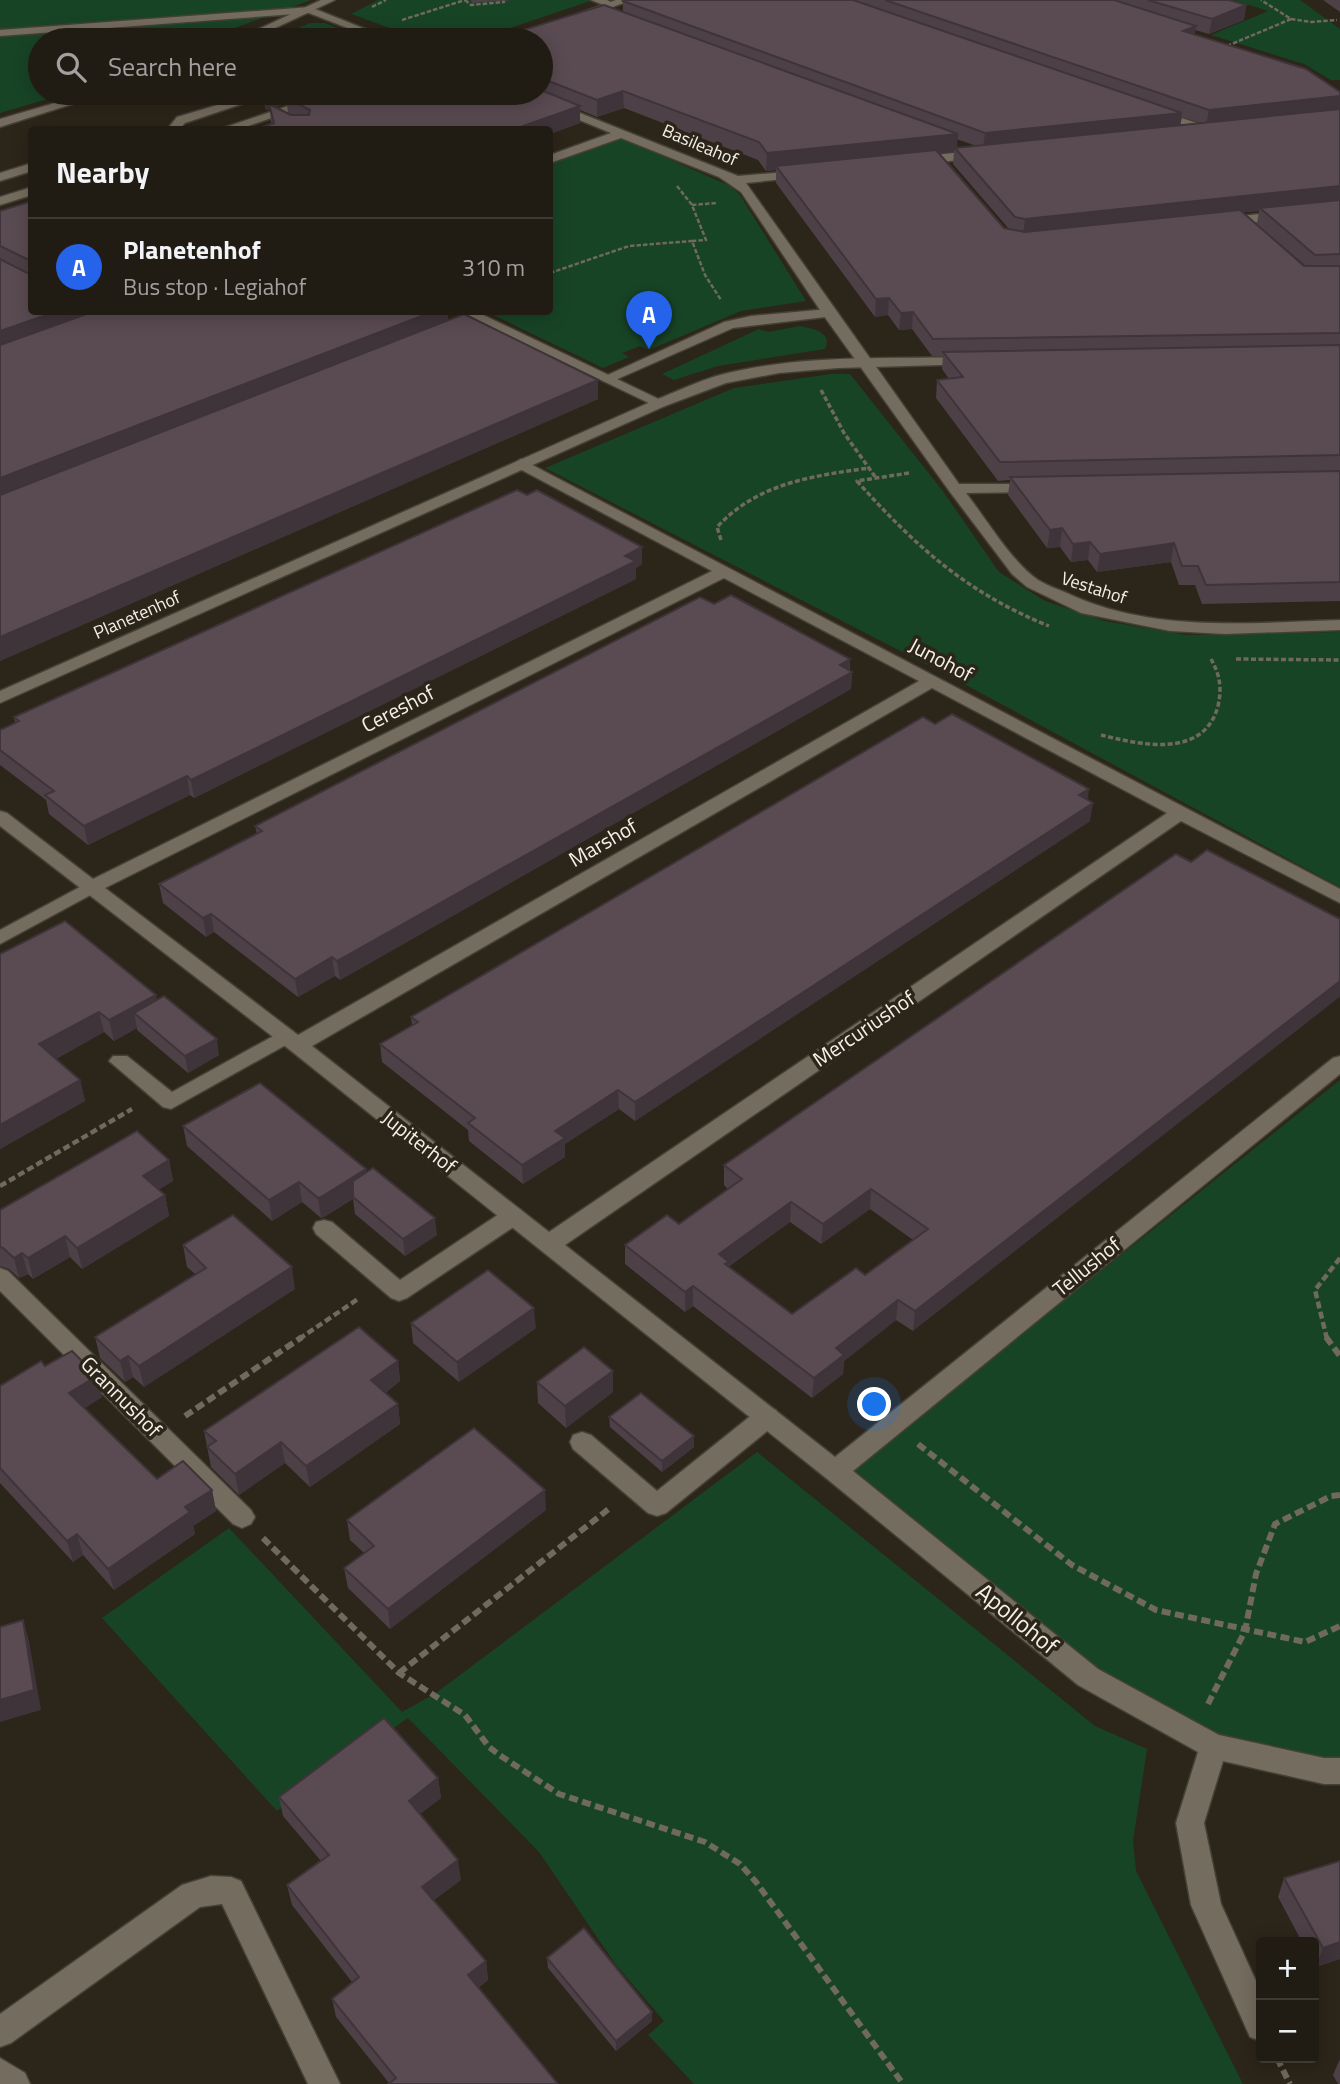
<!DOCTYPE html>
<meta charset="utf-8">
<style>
body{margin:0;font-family:"Titillium Web",sans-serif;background:#2d2921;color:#f1f3f6}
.controls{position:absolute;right:21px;bottom:21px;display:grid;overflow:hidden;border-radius:7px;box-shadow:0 4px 18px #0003}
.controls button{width:63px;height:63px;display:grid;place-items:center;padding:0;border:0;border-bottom:2px solid #3e3a33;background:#211c13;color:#f1f3f6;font:35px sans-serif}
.you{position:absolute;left:875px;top:1405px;width:24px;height:24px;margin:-18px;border:5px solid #fff;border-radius:50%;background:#1a73e8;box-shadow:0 0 0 10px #1a73e833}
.badge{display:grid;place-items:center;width:46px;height:46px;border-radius:50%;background:#2563eb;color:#fff;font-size:23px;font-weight:700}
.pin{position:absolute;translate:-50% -58px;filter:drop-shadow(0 2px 4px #0008)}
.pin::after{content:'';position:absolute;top:37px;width:24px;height:21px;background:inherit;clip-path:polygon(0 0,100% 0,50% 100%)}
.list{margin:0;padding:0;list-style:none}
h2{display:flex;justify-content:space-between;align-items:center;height:91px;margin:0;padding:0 28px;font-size:30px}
h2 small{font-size:23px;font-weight:400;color:#a2a1a0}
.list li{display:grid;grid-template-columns:46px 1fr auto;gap:21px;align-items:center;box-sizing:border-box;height:98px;padding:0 28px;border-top:2px solid #3e3a33}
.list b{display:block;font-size:26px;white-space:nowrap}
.list p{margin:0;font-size:23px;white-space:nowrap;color:#a2a1a0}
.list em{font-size:23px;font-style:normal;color:#a2a1a0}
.icon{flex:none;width:38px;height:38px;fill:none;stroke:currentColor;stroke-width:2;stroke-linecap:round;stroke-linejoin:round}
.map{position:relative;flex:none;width:1340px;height:2084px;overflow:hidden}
.search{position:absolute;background:#211c13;box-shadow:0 4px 18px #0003;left:28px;top:28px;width:525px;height:77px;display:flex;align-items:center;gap:18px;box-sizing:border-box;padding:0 24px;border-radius:38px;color:#a2a1a0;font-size:26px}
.panel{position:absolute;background:#211c13;box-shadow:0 4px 18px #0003;left:28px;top:126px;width:525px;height:189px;border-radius:7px}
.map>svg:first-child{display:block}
.green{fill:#184426}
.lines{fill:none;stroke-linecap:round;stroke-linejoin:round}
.lane-casing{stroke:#454036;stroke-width:3}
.street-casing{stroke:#454036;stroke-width:3}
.secondary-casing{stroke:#454036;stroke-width:3}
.path-far3{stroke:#6f695e;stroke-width:2.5;stroke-dasharray:4.5 2;stroke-linecap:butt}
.path-far2{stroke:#6f695e;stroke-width:3.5;stroke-dasharray:5 2.5;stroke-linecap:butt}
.path-far1{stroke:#6f695e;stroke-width:4.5;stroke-dasharray:7 3.5;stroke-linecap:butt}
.path{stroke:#6f695e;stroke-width:6;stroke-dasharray:9 4.5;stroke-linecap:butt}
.lane{fill:#746c5e;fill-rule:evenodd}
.street{fill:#746c5e;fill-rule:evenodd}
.secondary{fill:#746c5e;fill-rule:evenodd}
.wall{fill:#4d4047;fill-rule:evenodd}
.shaded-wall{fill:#3f3439}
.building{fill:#5a4b52;stroke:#3f3439;stroke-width:2;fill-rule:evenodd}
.labels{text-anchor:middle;stroke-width:7;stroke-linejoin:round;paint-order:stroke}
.far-street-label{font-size:18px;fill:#f4f0e8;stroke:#2c2519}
.street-label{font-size:21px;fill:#f4f0e8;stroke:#2c2519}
.near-street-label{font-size:24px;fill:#f4f0e8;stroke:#2c2519}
</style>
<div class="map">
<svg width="1340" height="2084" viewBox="0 0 1340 2084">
<rect width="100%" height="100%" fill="#2c2519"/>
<!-- green -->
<g class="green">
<polygon points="0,0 311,0 203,40 40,40 40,93 68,93 0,113"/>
<polygon points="378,0 593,0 475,40 423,40 351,14"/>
<polygon points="1234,0 1300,0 1340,29 1340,80 1331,80 1304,64 1211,35 1268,11"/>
<polygon points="310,23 325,23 367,40 270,40"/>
<polygon points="619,137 730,186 740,195 806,301 741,311 649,350 640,346 622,353 629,357 603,368 487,312 550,312 550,163"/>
<path d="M800,326C813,329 833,332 825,349L718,366L674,380L662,374L759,329L768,332Z"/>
<polygon points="831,374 850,374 942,490 999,572 1045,601 1105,621 1186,635 1340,632 1340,887 953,678 545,468 734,388"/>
<polygon points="1340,1080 1340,1759 1312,1760 1211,1736 1094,1665 853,1469"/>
<polygon points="757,1452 1095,1726 1147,1749 1133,1841 1136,1871 1243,2084 694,2084 648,2035 664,2021 616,1965 539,1852 408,1718 277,1811 102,1618 229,1528 402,1712 436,1693"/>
</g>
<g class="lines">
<!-- lane casing -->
<g class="lane-casing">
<g id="lane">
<polygon points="591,0 607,0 616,5 611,8"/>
<polygon points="258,93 275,93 185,123 182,126 187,130 171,130 169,127 177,117"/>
<polygon points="32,163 32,171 0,181 0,173"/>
<polygon points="829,309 834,310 834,316 733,328 613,381 603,381 601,378 724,322 751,316"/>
<polygon points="91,881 98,883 101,887 98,891 0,944 0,930"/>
<polygon points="286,1029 293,1031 296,1036 293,1041 171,1109 163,1107 109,1061 113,1056 127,1056 172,1092"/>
<polygon points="513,1208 521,1210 524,1216 521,1222 407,1298 399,1301 391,1298 316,1234 313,1228 316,1222 324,1220 332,1222 400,1280 505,1210"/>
<polygon points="767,1407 776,1410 779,1417 776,1424 666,1513 657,1516 648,1513 573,1449 570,1442 573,1435 582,1432 591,1435 657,1491 758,1410"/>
<polygon points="211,1876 231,1877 241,1881 340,2084 308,2084 222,1904 200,1907 11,2043 0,2047 0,2014 182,1885"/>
</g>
</g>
<!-- street casing -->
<g class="street-casing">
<g id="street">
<polygon points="616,0 632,0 587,16 578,14"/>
<polygon points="310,7 393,40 378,40 309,13 0,36 0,30"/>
<polygon points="326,93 343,93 237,130 217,130"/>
<path d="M514,93H530L738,176L808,170L810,173L804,177L746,183L959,484H1042L1045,487L1037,492L966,493C987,520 1011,561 1038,580C1046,585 1057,589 1067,593C1152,633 1249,623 1340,620V630L1225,634L1170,631L1081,613L1027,587L1012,574L950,492L824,316L741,192L719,177L621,138L550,163V155L611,133Z"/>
<polygon points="1154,109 1212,128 1214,131 1208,135 1150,116 1148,113"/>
<polygon points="981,150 985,151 985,157 916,165 910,161 916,157"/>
<polygon points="32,187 32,195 0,205 0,197"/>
<polygon points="1340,205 1340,213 1224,226 1218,222 1224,218"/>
<polygon points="460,312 477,312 667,403 665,406 655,406"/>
<path d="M521,459L1340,889V903L1181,821L565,1245L835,1457L1333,1058L1340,1056V1074L853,1471L1098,1669L1219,1735L1324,1758H1340V1784H1324L1223,1761L1204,1823L1221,1904L1261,1992V2041L1250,2037L1191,1905L1176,1823L1198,1752L1078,1685L826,1478L290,1050L0,826V811L7,813L93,879L712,571L516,467L513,464ZM724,578L919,681L298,1035L105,888ZM932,688L1167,813L549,1232L312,1046Z"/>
<polygon points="0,1268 8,1271 251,1510 255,1517 251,1524 242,1528 233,1524 0,1291"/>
<polygon points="0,2058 25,2073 30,2084 0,2084"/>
</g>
</g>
<!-- secondary casing -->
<g class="secondary-casing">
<g id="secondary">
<polygon points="321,0 335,0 250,40 235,40"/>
<polygon points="89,93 107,93 0,127 0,119"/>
<path d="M970,357L975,358V364L838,368L779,373L726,383L665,406L0,703V691L655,400C676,392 698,381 720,375C800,354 888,359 970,357Z"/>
</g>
</g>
<!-- path-far3 -->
<g class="path-far3">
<polyline points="465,0 471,5 504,2 503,0"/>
<polyline points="372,7 386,0"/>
<polyline points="1291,19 1311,22 1337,20"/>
<polyline points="402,20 465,0"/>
<polyline points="1227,46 1291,19 1261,0"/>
<polyline points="677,186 692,205 706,240 692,241 705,275 721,300"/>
<polyline points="692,205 716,203"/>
<polyline points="550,273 629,246 692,241"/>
</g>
<!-- path-far2 -->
<g class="path-far2">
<polyline points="821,390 844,433 876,478"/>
<path d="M909,473L857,481C915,546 967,593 1049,626"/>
<path d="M721,540L717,527C758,483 812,476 869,468"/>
<polyline points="1236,659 1340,660"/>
<path d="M1101,735C1141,745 1204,759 1218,706C1222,688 1220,675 1211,659"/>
</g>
<!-- path-far1 -->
<g class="path-far1">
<polyline points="0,1186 132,1109"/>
<polyline points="299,1339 358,1299"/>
<polyline points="1327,1339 1315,1290 1340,1258"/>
</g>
<!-- path -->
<g class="path">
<polyline points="1326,1337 1340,1356"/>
<polyline points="185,1416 302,1337"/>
<polyline points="918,1444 1072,1565 1156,1610 1305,1642 1340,1626"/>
<polyline points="263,1538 399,1673 465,1715 489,1747 501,1756 559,1794 705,1842 740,1864 756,1882 903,2084"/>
<polyline points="399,1673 610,1508"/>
<polyline points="1208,1704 1245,1631 1256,1574 1275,1524 1331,1496 1340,1495"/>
<polyline points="1277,2058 1290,2084"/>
</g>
<!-- lane -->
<use href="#lane" class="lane"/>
<!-- street -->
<use href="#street" class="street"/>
<!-- secondary -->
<use href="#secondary" class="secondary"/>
</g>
<!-- wall -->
<g class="wall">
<polygon points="471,0 513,0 472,3"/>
<path d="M625,0H1229L1246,5L1244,20L1209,34L1195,30V34L1340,92V91V601L1202,604L1195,585H1179L1171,562L1097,572L1088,560L1071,562L1060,547L1047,548L1008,495L1010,480L998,481L936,398L937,380L949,379L942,369L943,356H932L912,329L899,330L888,315L875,317L776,183V170L766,171L758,160L624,108L597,117L580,110V123L550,134V130L271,123L270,109L266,110L263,100L262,93H541V40L623,12V1ZM287,103L288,114L276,107ZM1182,117L1201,123L1180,125ZM957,139L959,140L977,146L957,148ZM954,152L953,164L1009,229L1004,228L939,153ZM1259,211L1257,224L1243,212ZM1258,225L1306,266H1304Z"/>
<polygon points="1323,0 1340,0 1340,12"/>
<polygon points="32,201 32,312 448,312 448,320 598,380 598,399 0,661 0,211"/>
<polygon points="527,495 642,547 642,564 636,568 636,579 194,798 190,795 88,845 49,814 46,800 0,765 0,730 15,723 14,717"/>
<polygon points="714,604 850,659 850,670 852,672 851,689 340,980 335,976 298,997 214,932 206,937 163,903 159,884 257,834 255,826"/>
<polygon points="1088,800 1090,821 635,1121 619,1109 565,1144 565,1157 523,1184 469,1141 468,1130 382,1062 380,1044 412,1025 411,1017"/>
<path d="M1176,854L913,1331L896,1320L844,1361L843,1374L812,1398L693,1306L685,1312L625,1264V1245L679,1224L728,1189L724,1185V1165ZM870,1209L913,1240L865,1275L792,1314L728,1267L790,1222L821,1244Z"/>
<polygon points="0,954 157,1000 219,1055 188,1073 137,1030 137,1028 114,1041 104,1032 56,1059 80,1080 85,1101 0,1149"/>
<polygon points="183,1126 366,1169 366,1172 437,1235 405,1256 355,1214 353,1199 324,1217 321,1218 302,1202 272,1221 187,1146"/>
<polygon points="169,1160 173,1181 158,1190 165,1195 169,1216 82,1269 70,1257 33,1279 28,1274 19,1278 9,1269 0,1266 0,1210"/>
<polygon points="183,1245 295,1289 144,1387 133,1377 125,1382 100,1358 95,1337 195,1274 187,1267"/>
<polygon points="411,1323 536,1328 459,1382 413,1343"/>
<polygon points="398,1361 400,1381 385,1393 398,1404 400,1424 310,1487 285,1463 239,1495 211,1467 204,1431"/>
<polygon points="45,1366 97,1376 102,1397 84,1408 157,1479 212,1490 216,1511 193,1526 195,1534 114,1590 83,1555 73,1562 0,1483 0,1386"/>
<polygon points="613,1371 613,1392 566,1428 538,1403 537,1382"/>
<polygon points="609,1417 694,1447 662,1472 610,1427"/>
<polygon points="546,1510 390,1629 348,1588 344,1568 364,1553 350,1540 347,1520"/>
<polygon points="438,1778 441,1798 420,1814 461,1880 434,1900 486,1961 488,1980 478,1988 558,2084 389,2083 336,2017 332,1999 352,1982 292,1905 287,1885 321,1861 283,1816 279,1797"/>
<polygon points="1284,1878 1340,1959 1316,1967 1314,1963 1314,1942 1302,1942 1278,1897"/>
<polygon points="547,1958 652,2021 616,2051 548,1968"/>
<polygon points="1340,2059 1340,2084 1338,2084 1333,2075"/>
</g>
<!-- shaded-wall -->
<g class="shaded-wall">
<polygon points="1246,5 1244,20 1209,34 1212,19"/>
<polygon points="1196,26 1194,41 1183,31"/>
<polygon points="623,91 624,108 597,117 597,100"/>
<polygon points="264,93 319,93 287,98 287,103 270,109 269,104 270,109 266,110"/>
<polygon points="1340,96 1340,111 1206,125 1209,110"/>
<polygon points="580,106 580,123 550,134 550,130 512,130"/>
<polygon points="1182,113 1180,129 983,148 985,133"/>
<polygon points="958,134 957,150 955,148 954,152 778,169 776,166 776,170 766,171 767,153"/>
<polygon points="1340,186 1340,202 1260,208 1259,211 1023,235 1025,219"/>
<polygon points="889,298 888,315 875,317 876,299"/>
<polygon points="55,312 113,312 0,351 0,331"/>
<polygon points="432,312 448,312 448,325 0,500 0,478"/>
<polygon points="913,312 912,329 899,330 901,313"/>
<polygon points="598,380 598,399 0,661 0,637"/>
<polygon points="1062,528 1060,547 1047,548 1050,530"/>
<polygon points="1090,542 1088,560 1071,562 1073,544"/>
<polygon points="1174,543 1171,562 1097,572 1100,554"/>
<polygon points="642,547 642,564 636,568 636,579 194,798 191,780"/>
<polygon points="850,659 849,673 852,672 851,689 340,980 337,961"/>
<polygon points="187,776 190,795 88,845 84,826"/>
<polygon points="1089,789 1087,807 1079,795"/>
<polygon points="1093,803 1090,821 635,1121 635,1102"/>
<polygon points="211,914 214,932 206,937 203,918"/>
<polygon points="332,957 335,976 298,997 295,979"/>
<polygon points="1340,981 1340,997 1337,999 913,1331 915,1311"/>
<polygon points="156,995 160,1016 134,1013 137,1028 114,1041 109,1020"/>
<polygon points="99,1012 104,1032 44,1065 39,1044"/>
<polygon points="217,1039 219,1055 188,1073 185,1056"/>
<polygon points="80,1080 85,1101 0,1149 0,1125"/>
<polygon points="618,1090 619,1109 565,1144 565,1157 523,1184 522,1165 555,1131"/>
<polygon points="169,1160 173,1181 147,1196 143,1176"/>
<polygon points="366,1169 368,1189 324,1217 321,1218 318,1198"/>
<polygon points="299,1182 302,1202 272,1221 269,1200"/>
<polygon points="871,1189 870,1209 821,1244 823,1224"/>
<polygon points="165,1195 169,1216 82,1269 77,1248"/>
<polygon points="791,1202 790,1222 728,1266 728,1281 719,1254"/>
<polygon points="435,1218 437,1235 405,1256 403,1239"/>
<polygon points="65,1236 70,1257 33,1279 28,1258"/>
<polygon points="22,1253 28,1274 19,1278 14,1258"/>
<polygon points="292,1267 295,1289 144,1387 139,1366"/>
<polygon points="693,1286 693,1306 685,1312 685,1292"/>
<polygon points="898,1300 896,1320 844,1361 843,1374 812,1398 814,1378 836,1348"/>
<polygon points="534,1308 536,1328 459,1382 457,1362"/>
<polygon points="128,1356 133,1377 125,1382 120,1361"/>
<polygon points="398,1361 400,1381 373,1401 371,1380"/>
<polygon points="613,1371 613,1392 566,1428 565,1406"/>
<polygon points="97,1376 102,1397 75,1415 69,1393"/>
<polygon points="398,1404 400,1424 310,1487 306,1466"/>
<polygon points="694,1436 694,1447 662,1472 662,1461"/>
<polygon points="281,1442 285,1463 239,1495 235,1474"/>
<polygon points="212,1490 216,1511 193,1526 195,1534 114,1590 108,1569 185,1507"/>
<polygon points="545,1490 546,1510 390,1629 388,1609"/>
<polygon points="77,1534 83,1555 73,1562 67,1541"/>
<polygon points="23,1620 29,1641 41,1710 0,1722 0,1700"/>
<polygon points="438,1778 441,1798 411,1820 409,1801"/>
<polygon points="458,1860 461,1880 425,1906 422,1887"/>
<polygon points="1340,1942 1340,1959 1316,1967 1323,1948"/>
<polygon points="486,1961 488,1980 470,1994 468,1975"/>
<polygon points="652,2012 652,2021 616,2051 616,2041"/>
</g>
<!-- building -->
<g class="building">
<polygon points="625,0 853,0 1182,113 985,133 623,1"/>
<polygon points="885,0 1114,0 1196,26 1183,31 1306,69 1340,92 1340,96 1209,110"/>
<polygon points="1148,0 1229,0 1246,5 1212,19"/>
<polygon points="604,5 958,134 767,153 759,142 623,91 597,100 541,78 541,40 491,40"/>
<polygon points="310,33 327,40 334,38 340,40 286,40"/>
<polygon points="541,90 580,106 512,130 253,130 274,123 269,104 291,115 309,115 310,110 287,98 301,93 541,93"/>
<polygon points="1340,109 1340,186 1025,219 1015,217 955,148"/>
<polygon points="936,150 1004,228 1025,232 1240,210 1304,266 1340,266 1340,333 933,339 913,312 901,313 889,298 876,299 776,166"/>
<polygon points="1340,200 1340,254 1315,255 1260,208"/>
<polygon points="32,201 32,312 55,312 0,331 0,259 27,273 31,271 31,261 0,246 0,211"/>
<polygon points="92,312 432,312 0,478 0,345"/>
<polygon points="464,314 598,380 0,637 0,495"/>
<polygon points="1340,345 1340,455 1000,462 937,380 963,377 943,352"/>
<polygon points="1340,471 1340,582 1206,585 1198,566 1182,566 1174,543 1100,554 1090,542 1073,544 1062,528 1050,530 1010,477"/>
<polygon points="517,490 527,495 537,490 642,547 625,556 636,561 191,780 187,776 84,826 45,795 54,791 0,750 0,730 19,721 14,717"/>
<polygon points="731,595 850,659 840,665 852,672 337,961 332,957 295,979 211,914 203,918 159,884 262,831 255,826 700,597 714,604"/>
<polygon points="952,714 1089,789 1079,795 1093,803 635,1102 618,1090 555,1131 565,1138 522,1165 468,1123 475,1118 380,1044 418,1022 411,1017 923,717 935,724"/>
<path d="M1207,850L1340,919V981L915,1311L898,1300L836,1348L844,1355L814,1378L693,1286L685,1292L625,1245L667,1215L679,1224L742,1179L724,1165L1176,854L1191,862ZM871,1189L928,1229L865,1275L856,1268L792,1314L725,1264L729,1262L719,1254L791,1202L823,1224Z"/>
<polygon points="65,921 156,995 109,1020 99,1012 39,1044 80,1080 0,1125 0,954"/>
<polygon points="164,996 217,1039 185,1056 134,1013"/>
<polygon points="260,1083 366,1169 321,1197 318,1198 299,1182 269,1200 183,1126"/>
<polygon points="137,1131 169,1160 143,1176 165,1195 77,1248 65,1236 28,1258 22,1253 14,1258 3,1248 0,1247 0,1210"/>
<polygon points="373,1168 435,1218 403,1239 353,1197 353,1181"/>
<polygon points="233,1215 292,1267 139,1366 128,1356 120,1361 95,1337 206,1268 183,1245"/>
<polygon points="488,1270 534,1308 457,1362 411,1323"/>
<polygon points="359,1327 398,1361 371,1380 398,1404 306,1466 281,1442 235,1474 207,1447 216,1441 204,1431"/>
<polygon points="584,1347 613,1371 565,1406 537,1382"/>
<polygon points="72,1351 97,1376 69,1393 157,1479 183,1461 212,1490 185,1507 190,1512 108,1569 77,1534 67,1541 0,1468 0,1386 41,1361 45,1366"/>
<polygon points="641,1393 694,1436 662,1461 609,1417"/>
<polygon points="474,1428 545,1490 388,1609 344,1568 374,1546 347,1520"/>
<polygon points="23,1620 34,1690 0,1700 0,1627"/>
<polygon points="384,1718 438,1778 409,1801 458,1860 422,1887 486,1961 468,1975 558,2084 388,2084 396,2078 332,1999 359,1977 287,1885 329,1855 279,1797"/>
<polygon points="1340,1861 1340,1942 1323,1948 1284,1878"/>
<polygon points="584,1928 652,2012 616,2041 547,1958"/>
</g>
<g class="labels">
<!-- far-street labels -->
<g class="far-street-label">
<text transform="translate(700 145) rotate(23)" y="6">Basileahof</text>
<text transform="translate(1094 588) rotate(18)" y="6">Vestahof</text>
<text transform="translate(137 615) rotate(-24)" y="6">Planetenhof</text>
</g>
<!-- street labels -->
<g class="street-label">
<text transform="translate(941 660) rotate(28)" y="7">Junohof</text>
<text transform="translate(398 709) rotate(-27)" y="7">Cereshof</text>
<text transform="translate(603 843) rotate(-30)" y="7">Marshof</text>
<text transform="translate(864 1029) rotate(-34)" y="7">Mercuriushof</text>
<text transform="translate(419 1142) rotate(38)" y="7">Jupiterhof</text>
<text transform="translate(1087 1267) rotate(-39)" y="7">Tellushof</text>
<text transform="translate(121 1397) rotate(45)" y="7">Grannushof</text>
</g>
<!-- near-street labels -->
<g class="near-street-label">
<text transform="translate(1017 1619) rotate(39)" y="8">Apollohof</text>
</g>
</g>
</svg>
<div class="controls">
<button>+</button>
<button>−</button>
</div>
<div class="you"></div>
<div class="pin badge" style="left:649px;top:349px">A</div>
<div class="search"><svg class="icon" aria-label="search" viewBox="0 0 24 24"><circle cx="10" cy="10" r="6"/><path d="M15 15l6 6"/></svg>Search here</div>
<section class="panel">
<h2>Nearby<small></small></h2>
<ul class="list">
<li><span class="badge">A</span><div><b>Planetenhof</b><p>Bus stop · Legiahof</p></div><em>310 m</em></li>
</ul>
</section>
</div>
